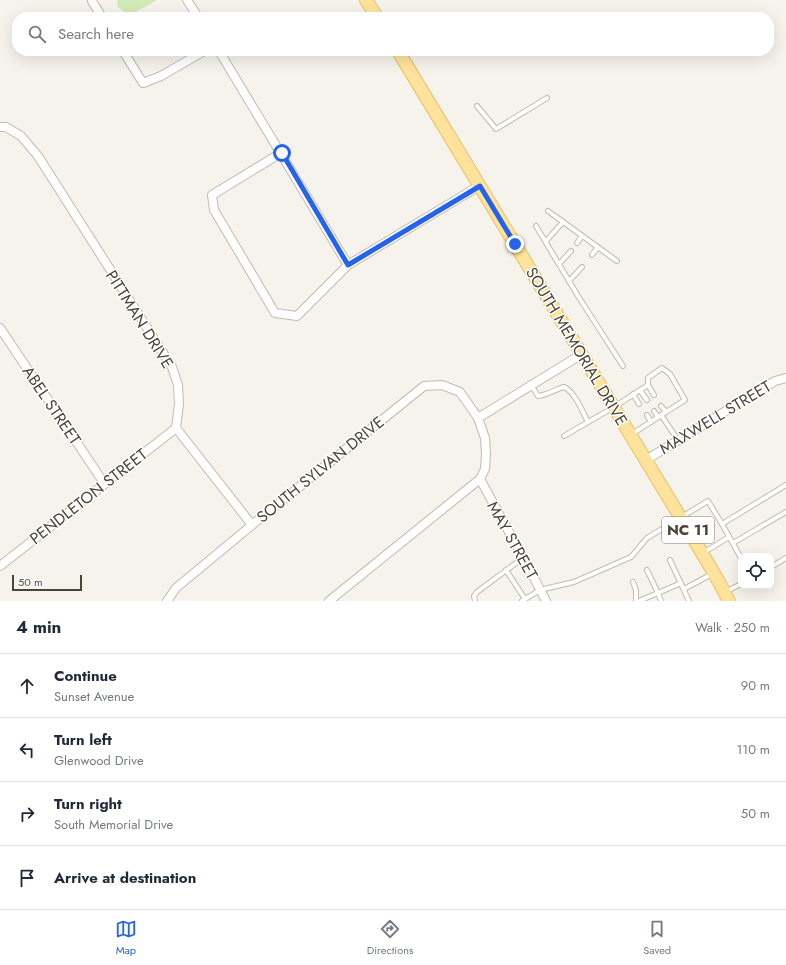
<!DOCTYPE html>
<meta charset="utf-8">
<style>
body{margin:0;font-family:Jost,sans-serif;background:#f6f6f7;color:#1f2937}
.controls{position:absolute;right:12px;bottom:12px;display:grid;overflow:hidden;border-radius:8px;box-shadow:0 4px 16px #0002}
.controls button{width:36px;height:36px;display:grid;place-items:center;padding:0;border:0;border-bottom:1px solid #e0e1e3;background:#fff;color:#1f2937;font:20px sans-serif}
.scale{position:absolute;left:12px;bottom:10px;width:70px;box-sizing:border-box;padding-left:4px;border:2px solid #4b4439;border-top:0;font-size:11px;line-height:14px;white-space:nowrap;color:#4b4439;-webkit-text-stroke:3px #fff;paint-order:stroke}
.stop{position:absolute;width:12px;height:12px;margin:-9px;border:3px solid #2563eb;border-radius:50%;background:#fff}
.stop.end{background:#2563eb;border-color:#fff;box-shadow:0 1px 4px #0008}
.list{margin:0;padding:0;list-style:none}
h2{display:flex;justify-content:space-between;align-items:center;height:52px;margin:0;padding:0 16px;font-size:17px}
h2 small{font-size:13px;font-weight:400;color:#747a83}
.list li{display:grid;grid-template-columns:26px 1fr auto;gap:12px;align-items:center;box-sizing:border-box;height:64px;padding:0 16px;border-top:1px solid #e0e1e3}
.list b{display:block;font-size:15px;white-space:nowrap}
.list p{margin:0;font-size:13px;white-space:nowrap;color:#747a83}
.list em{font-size:13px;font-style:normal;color:#747a83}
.icon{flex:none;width:22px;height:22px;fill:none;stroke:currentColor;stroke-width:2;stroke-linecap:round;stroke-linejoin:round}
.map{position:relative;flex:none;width:786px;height:601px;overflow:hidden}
.search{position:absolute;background:#fff;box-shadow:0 4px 16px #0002;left:12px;right:12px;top:12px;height:44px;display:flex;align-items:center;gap:10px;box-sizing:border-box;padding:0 14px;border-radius:16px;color:#747a83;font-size:15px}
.sheet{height:308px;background:#fff}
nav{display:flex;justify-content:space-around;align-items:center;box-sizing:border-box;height:56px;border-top:1px solid #e0e1e3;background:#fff;font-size:11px;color:#747a83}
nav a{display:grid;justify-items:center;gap:2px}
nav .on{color:#2563eb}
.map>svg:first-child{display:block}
.green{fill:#d2eab5}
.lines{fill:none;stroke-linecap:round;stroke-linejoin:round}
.lane-casing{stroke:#c2bbae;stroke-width:6}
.street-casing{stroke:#c2bbae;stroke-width:10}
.primary-casing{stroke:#e6c16a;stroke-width:14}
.lane{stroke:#fff;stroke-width:4}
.street{stroke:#fff;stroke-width:8}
.primary{stroke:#ffe39c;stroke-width:12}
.route{stroke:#2563eb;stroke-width:5}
.labels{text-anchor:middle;stroke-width:3;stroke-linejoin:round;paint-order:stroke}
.shield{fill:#fff;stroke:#817c74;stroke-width:1}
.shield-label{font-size:15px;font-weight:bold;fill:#4b4439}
.street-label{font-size:16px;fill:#4b4439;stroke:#fff}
</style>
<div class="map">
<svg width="786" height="601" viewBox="0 0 786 601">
<rect width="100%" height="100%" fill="#f6f3ec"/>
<!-- green -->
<polygon class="green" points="118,0 156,0 154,2 131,14 126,13 118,7 117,1"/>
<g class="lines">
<!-- lane casing -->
<g class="lane-casing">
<g id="lane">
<polyline points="477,106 496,129 547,98"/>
<polyline points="548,211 617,261"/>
<polyline points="536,226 578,296 623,366"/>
<polyline points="546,241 563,222"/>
<polyline points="577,243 582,236"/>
<polyline points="592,255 598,247"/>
<polyline points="559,264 571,251"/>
<polyline points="569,281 582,267"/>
<path d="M531,385L538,396C547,395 556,389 564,387C575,392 582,411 588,422"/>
<polyline points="648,385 648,378 662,368 670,374 685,400 666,412"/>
<polyline points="640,390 647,400"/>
<polyline points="633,394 639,404"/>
<polyline points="654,411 658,417"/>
<polyline points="647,415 651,422"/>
<polyline points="661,415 678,440"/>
<polyline points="632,434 666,412 661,406"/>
<polyline points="564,436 614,407 648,385 654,395"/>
<polyline points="722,524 741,558"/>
<polyline points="733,543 786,512"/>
<polyline points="703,553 729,537"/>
<polyline points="670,560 689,601"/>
<polyline points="771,567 786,558"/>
<polyline points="506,570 525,599"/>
<polyline points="633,582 636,590 636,601"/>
<polyline points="684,589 712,574"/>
<polyline points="725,592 741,584"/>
<polyline points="475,601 474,596 477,592 523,558"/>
<polyline points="522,601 540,590 574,582 631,557 647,538 708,501 722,524 786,485 786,486"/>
<polyline points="639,601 658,593 647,570"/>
<polyline points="661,601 658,593 681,583"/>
</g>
</g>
<!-- street casing -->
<g class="street-casing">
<g id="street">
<polyline points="92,0 92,1 102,17"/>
<polyline points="187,0 198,17"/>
<polyline points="123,51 143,83 161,76 204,51"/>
<polyline points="219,51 348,265"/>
<polyline points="0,127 6,127 21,136 38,156 172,367 178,385 179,404 176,428 252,525"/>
<polyline points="281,153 212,195 214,210 275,313 297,316 348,265 479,186"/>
<polyline points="0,328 104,483"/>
<polyline points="478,418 582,354"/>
<polyline points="646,460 775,381 786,378"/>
<polyline points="480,479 532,574 546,601"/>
<polyline points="0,566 176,428"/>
<polyline points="167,601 176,588 252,525 424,386 442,385 460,392 478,418 485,438 486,454 485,469 480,479 329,601"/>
</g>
</g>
<!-- primary casing -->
<g class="primary-casing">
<g id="primary">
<polyline points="366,0 377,17"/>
<polyline points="398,51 702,553 719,582 729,601"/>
</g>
</g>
<!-- lane -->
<use href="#lane" class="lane"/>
<!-- street -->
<use href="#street" class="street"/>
<!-- primary -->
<use href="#primary" class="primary"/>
</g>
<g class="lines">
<!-- route -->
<polyline class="route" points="282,153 348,265 480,186 515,244"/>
</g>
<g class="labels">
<!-- shield labels -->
<rect class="shield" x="662" y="517" width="52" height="26" rx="3"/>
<g class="shield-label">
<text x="688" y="535">NC 11</text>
</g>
<!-- street labels -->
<g class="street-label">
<text transform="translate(140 319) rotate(58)" y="6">PITTMAN DRIVE</text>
<text transform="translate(577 346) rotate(59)" y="6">SOUTH MEMORIAL DRIVE</text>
<text transform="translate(52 405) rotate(56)" y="6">ABEL STREET</text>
<text transform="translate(715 417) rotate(-31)" y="6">MAXWELL STREET</text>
<text transform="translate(320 469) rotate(-39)" y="6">SOUTH SYLVAN DRIVE</text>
<text transform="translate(88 496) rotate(-38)" y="6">PENDLETON STREET</text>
<text transform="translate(513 540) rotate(61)" y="6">MAY STREET</text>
</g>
</g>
</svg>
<div class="controls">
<button><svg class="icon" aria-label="locate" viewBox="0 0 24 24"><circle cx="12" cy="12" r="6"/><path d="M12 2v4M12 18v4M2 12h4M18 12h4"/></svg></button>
</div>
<div class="scale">50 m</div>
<div class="stop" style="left:282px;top:153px"></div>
<div class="stop end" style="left:515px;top:244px"></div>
<div class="search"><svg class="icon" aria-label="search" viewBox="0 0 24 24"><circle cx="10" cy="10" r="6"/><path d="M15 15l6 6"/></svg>Search here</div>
</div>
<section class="sheet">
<h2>4 min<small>Walk · 250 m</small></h2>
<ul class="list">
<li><svg class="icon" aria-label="ahead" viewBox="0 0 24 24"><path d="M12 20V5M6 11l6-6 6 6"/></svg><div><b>Continue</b><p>Sunset Avenue</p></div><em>90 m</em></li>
<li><svg class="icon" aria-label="left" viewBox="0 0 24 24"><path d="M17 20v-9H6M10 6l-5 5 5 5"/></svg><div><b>Turn left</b><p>Glenwood Drive</p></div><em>110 m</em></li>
<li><svg class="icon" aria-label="right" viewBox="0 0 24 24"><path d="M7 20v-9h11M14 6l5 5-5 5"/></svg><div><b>Turn right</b><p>South Memorial Drive</p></div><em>50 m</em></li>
<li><svg class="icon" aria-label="arrive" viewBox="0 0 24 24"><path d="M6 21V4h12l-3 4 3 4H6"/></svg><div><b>Arrive at destination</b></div></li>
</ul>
</section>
<nav>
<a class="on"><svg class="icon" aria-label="map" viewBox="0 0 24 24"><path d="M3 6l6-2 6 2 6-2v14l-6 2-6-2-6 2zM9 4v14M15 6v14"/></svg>Map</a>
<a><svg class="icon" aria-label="directions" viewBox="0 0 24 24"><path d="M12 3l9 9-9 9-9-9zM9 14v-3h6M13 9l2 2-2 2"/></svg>Directions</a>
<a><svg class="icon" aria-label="saved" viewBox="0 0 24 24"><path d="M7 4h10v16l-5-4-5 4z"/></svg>Saved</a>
</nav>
